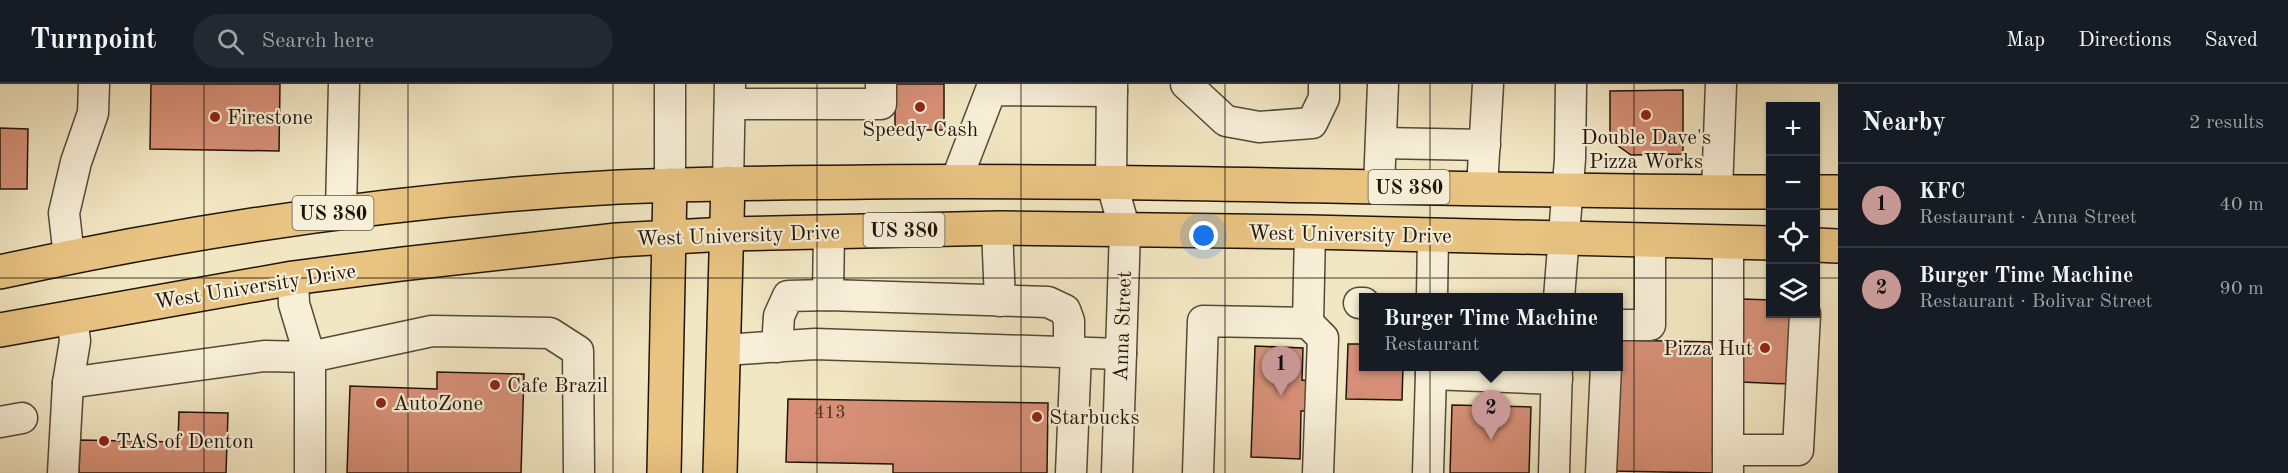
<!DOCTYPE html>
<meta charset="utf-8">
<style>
body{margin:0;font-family:"Old Standard TT",serif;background:#242831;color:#f1f3f6}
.controls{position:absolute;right:18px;top:18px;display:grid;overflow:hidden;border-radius:0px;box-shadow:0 2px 4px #0004}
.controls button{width:54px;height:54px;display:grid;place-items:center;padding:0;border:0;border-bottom:2px solid #363941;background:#171b24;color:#f1f3f6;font:30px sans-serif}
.you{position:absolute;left:1204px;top:152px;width:21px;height:21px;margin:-15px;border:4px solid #fff;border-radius:50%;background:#1a73e8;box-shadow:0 0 0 9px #1a73e833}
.badge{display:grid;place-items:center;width:39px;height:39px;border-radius:50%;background:#c59692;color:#111;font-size:20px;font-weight:700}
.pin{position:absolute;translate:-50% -50px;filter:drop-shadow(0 2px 3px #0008)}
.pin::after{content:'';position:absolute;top:32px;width:21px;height:18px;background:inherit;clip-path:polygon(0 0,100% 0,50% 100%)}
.popup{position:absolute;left:1359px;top:209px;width:264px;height:78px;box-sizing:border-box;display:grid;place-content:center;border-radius:0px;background:#171b24;filter:drop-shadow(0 2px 4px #0005);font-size:20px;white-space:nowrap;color:#9ea1a6}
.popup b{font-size:22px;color:#f1f3f6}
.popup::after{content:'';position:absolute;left:50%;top:100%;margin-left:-12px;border:12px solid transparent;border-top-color:#171b24}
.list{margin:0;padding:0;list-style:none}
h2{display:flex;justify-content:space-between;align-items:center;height:78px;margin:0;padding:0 24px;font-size:26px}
h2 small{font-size:20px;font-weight:400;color:#9ea1a6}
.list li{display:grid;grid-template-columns:39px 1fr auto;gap:18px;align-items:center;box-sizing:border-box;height:84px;padding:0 24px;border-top:2px solid #363941}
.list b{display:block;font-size:22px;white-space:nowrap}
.list p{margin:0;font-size:20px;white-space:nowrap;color:#9ea1a6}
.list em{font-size:20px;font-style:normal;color:#9ea1a6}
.icon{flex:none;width:33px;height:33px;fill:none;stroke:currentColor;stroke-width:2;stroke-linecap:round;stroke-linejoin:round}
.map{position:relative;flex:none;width:1838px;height:389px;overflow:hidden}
header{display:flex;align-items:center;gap:36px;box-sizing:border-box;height:84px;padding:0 30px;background:#171b24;border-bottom:2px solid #363941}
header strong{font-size:28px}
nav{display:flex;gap:33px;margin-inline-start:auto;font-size:21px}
.search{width:420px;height:54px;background:#242831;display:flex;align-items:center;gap:15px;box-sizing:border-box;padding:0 21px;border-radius:33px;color:#9ea1a6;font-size:22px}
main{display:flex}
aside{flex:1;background:#171b24}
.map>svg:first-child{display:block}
.building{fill:#d79077;stroke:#1f1409;stroke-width:1.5}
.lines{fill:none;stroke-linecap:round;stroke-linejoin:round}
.minor-casing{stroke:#544938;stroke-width:33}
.major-casing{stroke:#1f1409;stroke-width:36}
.minor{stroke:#f7efd8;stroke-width:30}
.major{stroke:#e9c482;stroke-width:33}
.grid{fill:none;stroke:#1f1409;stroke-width:1.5;stroke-opacity:0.55}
.poi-dot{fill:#8f2418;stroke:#f7efd8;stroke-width:2}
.labels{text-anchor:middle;stroke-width:4.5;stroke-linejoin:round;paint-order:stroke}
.number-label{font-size:18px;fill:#4d3324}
.shield{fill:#f7efd8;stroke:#605647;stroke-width:1.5}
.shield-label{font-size:20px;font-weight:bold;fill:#1f1409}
.poi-label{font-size:21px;fill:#1f1409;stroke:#f7efd8;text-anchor:start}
.street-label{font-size:21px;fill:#1f1409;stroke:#f7efd8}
</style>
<header>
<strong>Turnpoint</strong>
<div class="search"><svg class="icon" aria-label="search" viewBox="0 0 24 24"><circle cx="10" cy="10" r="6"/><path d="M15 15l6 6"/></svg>Search here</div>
<nav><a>Map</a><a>Directions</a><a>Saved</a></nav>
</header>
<main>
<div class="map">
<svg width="1838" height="389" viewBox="0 0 1838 389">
<rect width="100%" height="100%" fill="#f2e7c3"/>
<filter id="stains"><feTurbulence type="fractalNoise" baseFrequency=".00333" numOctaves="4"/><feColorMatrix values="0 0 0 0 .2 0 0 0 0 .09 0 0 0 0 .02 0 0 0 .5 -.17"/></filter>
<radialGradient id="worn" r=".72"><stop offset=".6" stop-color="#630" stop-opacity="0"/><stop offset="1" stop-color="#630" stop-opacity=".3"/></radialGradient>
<!-- building -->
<g class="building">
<polygon points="151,0 280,0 279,67 150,65"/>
<rect x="895" y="0" width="49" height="46"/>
<polygon points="1683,6 1683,70 1631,71 1610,56 1610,7"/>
<polygon points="0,44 28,45 27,105 0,105"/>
<polygon points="1743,215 1770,216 1770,230 1790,230 1788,300 1741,298"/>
<polygon points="1618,256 1716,258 1713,389 1612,387"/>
<polygon points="1348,260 1364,260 1364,282 1403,282 1402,316 1346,315"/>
<polygon points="1255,262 1303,264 1302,296 1309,297 1308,327 1301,327 1300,375 1251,373"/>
<polygon points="437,288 524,290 521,389 347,389 350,302 437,305"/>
<polygon points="788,315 1048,319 1047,389 893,389 893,380 786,378"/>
<polygon points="1452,321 1531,323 1529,389 1450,389"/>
<polygon points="179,328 228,329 226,389 79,389 80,356 178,358"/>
</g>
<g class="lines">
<!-- minor casing -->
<g class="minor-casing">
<g id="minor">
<polyline points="670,0 670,101"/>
<polyline points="1112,0 1111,97 1125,146 1117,389"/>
<polyline points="1186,0 1226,37 1259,43 1312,39 1324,14 1324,0"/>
<polyline points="730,20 881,20 881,0"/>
<polyline points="1381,59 1485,61"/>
<polyline points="956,97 991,6 1112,7"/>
<polyline points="728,99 730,0"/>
<polyline points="1379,103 1383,0"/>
<polyline points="1482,104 1488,0"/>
<polyline points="1717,107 1721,0"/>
<polyline points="341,127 344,0"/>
<polyline points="997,144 1000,217"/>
<polyline points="69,173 64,129 76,78 93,29 94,0"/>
<polyline points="828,211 829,148"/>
<polyline points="1432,214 1433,151"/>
<polyline points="1559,214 1570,75 1571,0"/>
<polyline points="1359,219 1364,219"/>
<polyline points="1308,239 1323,254 1318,389"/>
<polyline points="1618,241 1650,241 1650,156"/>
<polyline points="777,263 779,232 788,212 828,211 1048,218 1065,226 1069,237 1069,269"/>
<polyline points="724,266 815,260 1121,270"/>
<polyline points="1431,282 1431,290 1557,295"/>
<polyline points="68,299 264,272 310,273 294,220 293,194"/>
<polyline points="0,338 22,334"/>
<polyline points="1728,366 1798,366 1805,230"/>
<polyline points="63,389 68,299 75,257 72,232"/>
<polyline points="310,389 310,273 432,247 550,249 578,267 579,389"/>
<polyline points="1071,389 1076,269"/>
<polyline points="1198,389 1203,237 1308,239 1310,148"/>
<polyline points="1428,389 1431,290"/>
<polyline points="1554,389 1557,282"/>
<polyline points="1601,389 1606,282"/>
<polyline points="1728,389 1728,158"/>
</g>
</g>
<!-- major casing -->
<g class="major-casing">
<g id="major">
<polyline points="1816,108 1838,108"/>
<polyline points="1816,161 1838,162"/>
<path d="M0,188C202,144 412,114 619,103C702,99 785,99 869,98C1169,95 1470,108 1770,108"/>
<polyline points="0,246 293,194 402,180 617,156 727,150 1001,144 1310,148 1770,159"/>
<polyline points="664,389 670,101"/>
<polyline points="720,389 728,99"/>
</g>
</g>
<!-- minor -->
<use href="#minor" class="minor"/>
<!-- major -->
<use href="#major" class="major"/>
</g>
<!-- grid -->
<path class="grid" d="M204,0V389M408,0V389M613,0V389M817,0V389M1021,0V389M1225,0V389M1430,0V389M1634,0V389M0,194H1770M1816,194H1838"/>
<!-- markers -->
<g class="poi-dot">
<circle cx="920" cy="23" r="6"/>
<circle cx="1646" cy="31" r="6"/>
<circle cx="215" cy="33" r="6"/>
<circle cx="1765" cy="264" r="6"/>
<circle cx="495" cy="301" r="6"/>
<circle cx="381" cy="319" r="6"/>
<circle cx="1037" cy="333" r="6"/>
<circle cx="104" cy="357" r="6"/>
</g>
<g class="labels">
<!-- number labels -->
<g class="number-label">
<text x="830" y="334">413</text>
</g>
<!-- shield labels -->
<g class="shield">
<rect x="1368.5" y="86" width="81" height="34" rx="4.5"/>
<rect x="292.5" y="112" width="81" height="34" rx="4.5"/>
<rect x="863.5" y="129" width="81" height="34" rx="4.5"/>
</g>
<g class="shield-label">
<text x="1409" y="110">US 380</text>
<text x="333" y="136">US 380</text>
<text x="904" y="153">US 380</text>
</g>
<!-- poi labels -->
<g class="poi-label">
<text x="227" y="40">Firestone</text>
<text x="920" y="52" text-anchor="middle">Speedy Cash</text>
<text x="1646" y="60" text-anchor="middle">Double Dave's<tspan x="1646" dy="24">Pizza Works</tspan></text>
<text x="1753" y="271" text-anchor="end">Pizza Hut</text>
<text x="507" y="308">Cafe Brazil</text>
<text x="393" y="326">AutoZone</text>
<text x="1049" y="340">Starbucks</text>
<text x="116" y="364">TAS of Denton</text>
</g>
<!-- street labels -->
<g class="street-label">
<text transform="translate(1350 150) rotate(1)" y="7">West University Drive</text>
<text transform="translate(738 151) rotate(-2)" y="7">West University Drive</text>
<text transform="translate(255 202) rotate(-9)" y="7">West University Drive</text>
<text transform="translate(1122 242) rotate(-88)" y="7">Anna Street</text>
</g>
</g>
<rect width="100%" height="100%" filter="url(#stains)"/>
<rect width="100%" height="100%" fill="url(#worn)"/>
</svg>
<div class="controls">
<button>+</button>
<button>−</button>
<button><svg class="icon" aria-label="locate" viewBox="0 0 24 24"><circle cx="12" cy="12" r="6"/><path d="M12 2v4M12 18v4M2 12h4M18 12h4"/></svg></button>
<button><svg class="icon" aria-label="layers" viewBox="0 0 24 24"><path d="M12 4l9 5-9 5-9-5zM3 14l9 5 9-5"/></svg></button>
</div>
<div class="you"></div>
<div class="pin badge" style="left:1281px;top:312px">1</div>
<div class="pin badge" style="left:1491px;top:356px">2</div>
<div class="popup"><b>Burger Time Machine</b>Restaurant</div>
</div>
<aside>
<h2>Nearby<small>2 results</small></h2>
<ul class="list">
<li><span class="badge">1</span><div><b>KFC</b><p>Restaurant · Anna Street</p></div><em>40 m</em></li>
<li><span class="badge">2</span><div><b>Burger Time Machine</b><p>Restaurant · Bolivar Street</p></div><em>90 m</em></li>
</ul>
</aside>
</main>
